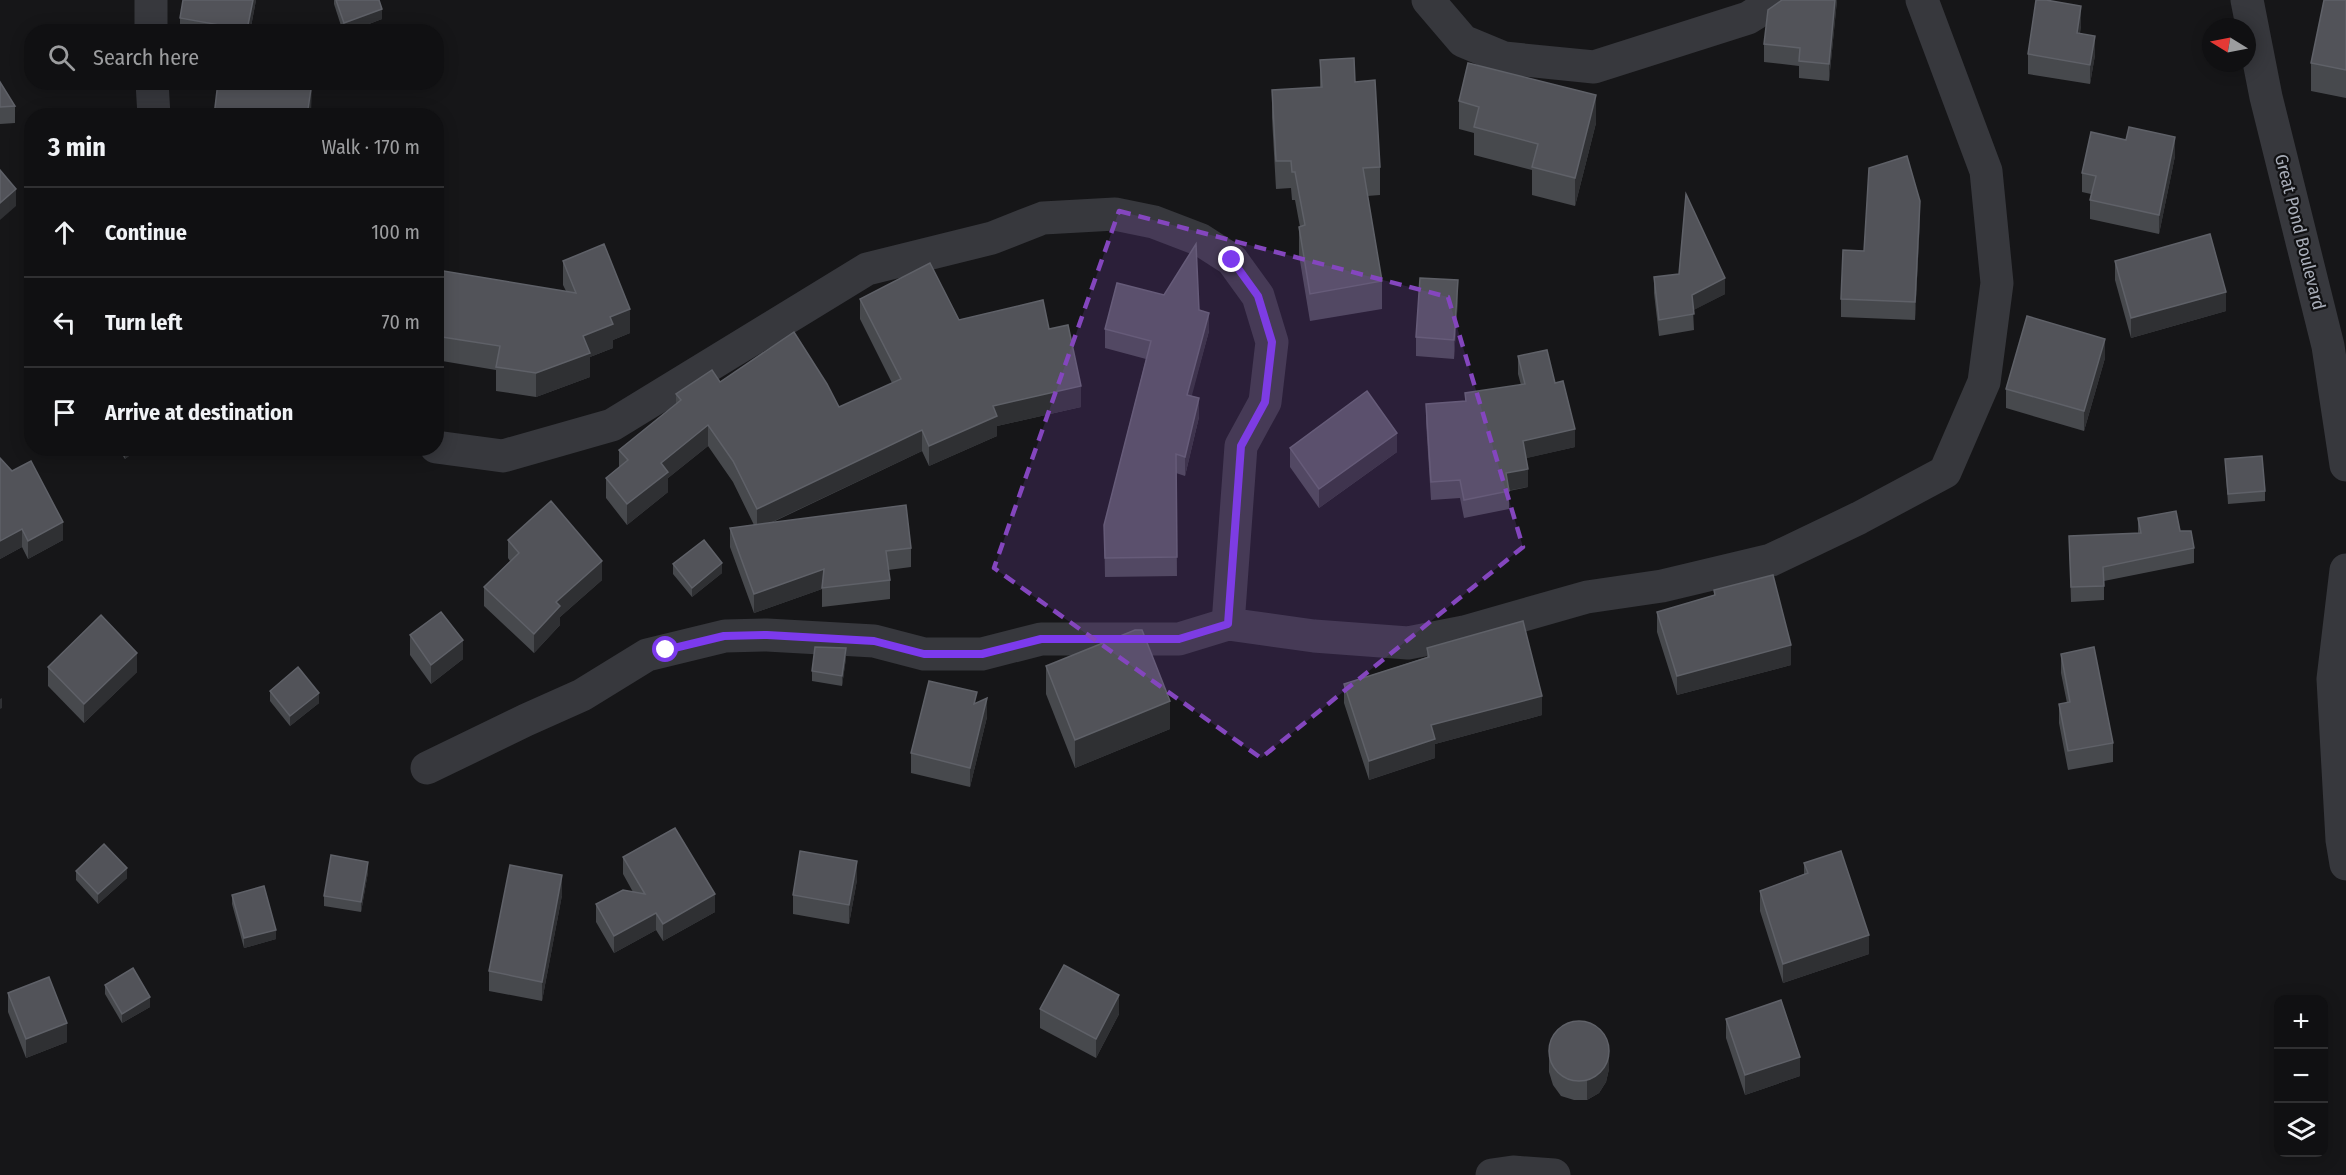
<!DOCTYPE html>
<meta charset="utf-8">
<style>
body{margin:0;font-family:"Fira Sans Condensed",sans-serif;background:#19191b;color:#f1f3f6}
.controls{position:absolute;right:18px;bottom:18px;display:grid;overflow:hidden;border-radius:12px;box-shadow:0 3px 15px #0003}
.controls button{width:54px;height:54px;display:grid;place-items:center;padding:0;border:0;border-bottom:2px solid #303032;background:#101012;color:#f1f3f6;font:30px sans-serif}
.compass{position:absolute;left:2202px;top:18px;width:54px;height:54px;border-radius:50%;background:#101012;box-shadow:0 3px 15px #0003;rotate:280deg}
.stop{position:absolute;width:18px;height:18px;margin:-14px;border:4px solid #7c3aed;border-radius:50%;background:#fff}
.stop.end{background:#7c3aed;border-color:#fff;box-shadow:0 2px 6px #0008}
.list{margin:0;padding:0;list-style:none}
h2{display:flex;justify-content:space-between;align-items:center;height:78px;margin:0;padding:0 24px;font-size:26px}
h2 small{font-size:20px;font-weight:400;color:#9c9d9f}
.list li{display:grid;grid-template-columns:39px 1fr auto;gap:18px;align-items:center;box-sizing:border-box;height:90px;padding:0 24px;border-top:2px solid #303032}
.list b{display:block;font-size:22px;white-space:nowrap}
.list em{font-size:20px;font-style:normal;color:#9c9d9f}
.icon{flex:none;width:33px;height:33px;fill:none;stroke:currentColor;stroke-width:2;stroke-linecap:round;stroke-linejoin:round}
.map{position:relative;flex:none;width:2346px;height:1175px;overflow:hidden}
.search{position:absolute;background:#101012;box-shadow:0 3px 15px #0003;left:24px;top:24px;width:420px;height:66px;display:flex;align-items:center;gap:15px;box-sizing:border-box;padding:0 21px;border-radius:24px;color:#9c9d9f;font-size:22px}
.panel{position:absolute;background:#101012;box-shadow:0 3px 15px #0003;left:24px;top:108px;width:420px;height:348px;border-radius:24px}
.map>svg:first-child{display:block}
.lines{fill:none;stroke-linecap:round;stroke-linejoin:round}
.minor{stroke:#37383d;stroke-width:33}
.wall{fill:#47494d}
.shaded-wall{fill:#2f3033}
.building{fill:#525359;stroke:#5f6168;stroke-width:1.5}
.route{stroke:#7c3aed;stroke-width:8}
.marked{fill:#8446be;fill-opacity:0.2;stroke:#8446be;stroke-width:4.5;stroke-dasharray:12 8;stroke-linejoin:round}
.labels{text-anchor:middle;stroke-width:4.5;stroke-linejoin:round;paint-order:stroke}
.street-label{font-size:18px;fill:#a8adb8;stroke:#111113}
</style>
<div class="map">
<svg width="2346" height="1175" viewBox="0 0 2346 1175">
<rect width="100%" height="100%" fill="#161618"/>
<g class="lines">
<!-- minor -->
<g class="minor">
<polyline points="151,0 151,32"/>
<polyline points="1428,0 1463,41 1504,58 1594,67 1748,18 1777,0"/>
<polyline points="2247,0 2266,97 2328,346 2346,465"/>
<polyline points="152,82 154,116"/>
<polyline points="436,447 503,456 612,425 867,269 992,238 1043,218 1115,214 1154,222 1201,240 1232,260 1258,296 1272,342 1265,402 1241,446 1228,624"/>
<polyline points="2346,570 2333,679 2342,840 2346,864"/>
<polyline points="427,768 526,720 582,695 647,655 725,636 767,635 874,641 924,654 982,654 1041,639 1179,639 1228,624 1314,636 1408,643 1464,632 1587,597 1662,586 1771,560 1859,518 1945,472 1984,382 1997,283 1986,171 1922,0"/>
<polyline points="1492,1175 1513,1172 1554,1175"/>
</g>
</g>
<!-- wall -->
<g class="wall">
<polygon points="183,0 256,0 250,32 180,32 180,18"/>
<polygon points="334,0 379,0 382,19 348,32 343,32 334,4"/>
<polygon points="1837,0 1829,81 1799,78 1799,66 1764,62 1764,44"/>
<polygon points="2346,0 2346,98 2311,91 2311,63"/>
<polygon points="2081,25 2080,33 2095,55 2090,84 2028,74 2028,54"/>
<polygon points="1320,60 1355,82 1380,167 1380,195 1367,196 1382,281 1382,309 1310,321 1299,255 1299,227 1300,227 1295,200 1292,200 1291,188 1276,189 1272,118 1272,90 1320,87"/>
<polygon points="0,82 15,106 15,123 0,124"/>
<polygon points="1459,101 1596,123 1575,206 1532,195 1532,170 1474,155 1474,133 1459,129"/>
<polygon points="2175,156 2159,234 2090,219 2090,200 2091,194 2082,192 2082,173"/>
<polygon points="1920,219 1915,320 1841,317 1841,299 1864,251"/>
<polygon points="563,261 630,333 613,340 613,348 590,357 590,377 536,397 496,391 496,370 436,360 436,278 566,291 563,285"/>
<polygon points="2115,261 2226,311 2131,338 2115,280"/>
<polygon points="1654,277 1725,294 1693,310 1694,330 1659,336 1654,293"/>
<polygon points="860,299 959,320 1049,329 1081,407 997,426 997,436 929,466 922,451 771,523 911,548 911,567 888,570 890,580 890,599 822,607 822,589 754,613 730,547 730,528 754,525 733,482 708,446 668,478 668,492 627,525 606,498 606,478 619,467 619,450 676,404 676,394 720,382 839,407 892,383 860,319"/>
<polygon points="1458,299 1454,359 1416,356 1416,337"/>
<polygon points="1199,310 1209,331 1191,396 1199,417 1185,476 1176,473 1177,576 1105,577 1104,525 1146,359 1105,348 1105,329"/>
<polygon points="1518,356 1555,383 1575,447 1526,458 1528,487 1509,491 1509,509 1464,518 1460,498 1431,500 1426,422 1426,404 1465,401 1465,393 1521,385 1518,374"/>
<polygon points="2105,358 2084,431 2006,408 2006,389"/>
<polygon points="117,448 139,448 125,459"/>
<polygon points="1290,448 1397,452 1319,508 1290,467"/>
<polygon points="0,458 63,540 28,559 22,547 0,559"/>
<polygon points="2225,459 2265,491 2265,501 2228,504"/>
<polygon points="2138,518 2180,531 2194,548 2194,563 2104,581 2104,600 2071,602 2069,536 2138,533"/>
<polygon points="508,540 602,580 560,617 560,625 534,653 484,606 484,587 510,561 508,558"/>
<polygon points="673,564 722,573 692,597 673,574"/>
<polygon points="1714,590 1791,665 1677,695 1657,632 1657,612 1714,595"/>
<polygon points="410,635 463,659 431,684 410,655"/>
<polygon points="1427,648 1542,715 1435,744 1435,758 1369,780 1344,703 1344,684 1427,657"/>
<polygon points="2061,654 2113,743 2113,762 2068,770 2059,723 2059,704 2067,703 2061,673"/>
<polygon points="846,658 842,686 812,681 812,671"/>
<polygon points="1046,666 1170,729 1075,768 1046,694"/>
<polygon points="48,667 137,672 84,723 48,686"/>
<polygon points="270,691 319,703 290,726 270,701"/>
<polygon points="977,702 987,717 970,787 911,773 911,753"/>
<polygon points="623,857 715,912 663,941 656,930 614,953 596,922 596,904 633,892 623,874"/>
<polygon points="1804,863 1869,954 1783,983 1760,911 1760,891 1804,874"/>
<polygon points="76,871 127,878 98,904 76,880"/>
<polygon points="368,872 361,912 324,906 324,896"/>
<polygon points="857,880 849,924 793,914 793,895"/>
<polygon points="232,895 276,939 244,948 232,904"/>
<polygon points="562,895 542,1001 489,991 489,971"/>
<polygon points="105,985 150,1007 122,1023 105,994"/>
<polygon points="8,993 67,1042 26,1058 8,1012"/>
<polygon points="1040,1009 1119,1014 1096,1058 1040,1028"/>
<polygon points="1726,1019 1800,1076 1745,1095 1726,1038"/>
<polygon points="1549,1053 1609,1069 1606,1082 1599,1093 1587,1100 1574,1100 1561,1096 1553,1085 1549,1072"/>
</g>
<!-- shaded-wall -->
<g class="shaded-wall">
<polygon points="253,0 256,0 250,32 247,32"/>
<polygon points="1835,0 1837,0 1829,81 1829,64"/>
<polygon points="2081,6 2081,25 2077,52 2077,33"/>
<polygon points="382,9 382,19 348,32 344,32 344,23"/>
<polygon points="2095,36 2095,55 2090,84 2090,65"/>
<polygon points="312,82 311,116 307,116"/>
<polygon points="1596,95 1596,123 1575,206 1575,178"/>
<polygon points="2175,137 2175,156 2159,234 2159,215"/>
<polygon points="16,189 16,206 0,220 0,203"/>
<polygon points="1920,201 1920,219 1915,320 1915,302"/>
<polygon points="1725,278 1725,294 1692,311 1692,295"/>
<polygon points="1458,280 1458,299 1454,359 1454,340"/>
<polygon points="2226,292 2226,311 2131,338 2131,318"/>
<polygon points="630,309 630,333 613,340 613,348 590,357 590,377 536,397 536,373 583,336 610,317"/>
<polygon points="1209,313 1209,331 1187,414 1187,395"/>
<polygon points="2105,339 2105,358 2084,431 2084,411"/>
<polygon points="1081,386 1081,407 997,426 997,436 929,466 929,446 993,406"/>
<polygon points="1199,398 1199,417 1185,476 1185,457"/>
<polygon points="708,425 708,446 668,478 668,492 627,525 627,504 661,463"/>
<polygon points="1575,429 1575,447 1523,459 1523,441"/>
<polygon points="922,430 922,451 757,529 757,509"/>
<polygon points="1397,433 1397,452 1319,508 1319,489"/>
<polygon points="125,448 139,448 125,459"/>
<polygon points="1528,469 1528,487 1506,491 1506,473"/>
<polygon points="63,522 63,540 28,559 28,541"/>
<polygon points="22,529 22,547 0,559 0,541"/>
<polygon points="602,561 602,580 560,617 560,625 534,653 534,634 556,602"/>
<polygon points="722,563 722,573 692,597 692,588"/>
<polygon points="824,569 822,589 754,613 754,594"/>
<polygon points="463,640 463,659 431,684 431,665"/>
<polygon points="1791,645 1791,665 1677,695 1677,676"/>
<polygon points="846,648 846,658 842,686 842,676"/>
<polygon points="137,653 137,672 84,723 84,704"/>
<polygon points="319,693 319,703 290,726 290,716"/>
<polygon points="1542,696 1542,715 1435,744 1435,758 1369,780 1369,761 1431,725"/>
<polygon points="2,698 2,708 0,709 0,699"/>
<polygon points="987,698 987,717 970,787 970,768"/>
<polygon points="1170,701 1170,729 1075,768 1075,740"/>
<polygon points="857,861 857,880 849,924 849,905"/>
<polygon points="368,862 368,872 361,912 361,902"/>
<polygon points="127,868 127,878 98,904 98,894"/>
<polygon points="562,875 562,895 542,1001 542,982"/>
<polygon points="715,894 715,912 663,941 663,924"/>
<polygon points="656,913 656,930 614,953 614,936"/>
<polygon points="276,930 276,939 244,948 244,938"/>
<polygon points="1869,935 1869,954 1783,983 1783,964"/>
<polygon points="1119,995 1119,1014 1096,1058 1096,1039"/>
<polygon points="150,997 150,1007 122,1023 122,1014"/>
<polygon points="67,1023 67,1042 26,1058 26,1039"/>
<polygon points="1609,1050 1609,1069 1606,1082 1599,1093 1587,1100 1587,1081"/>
<polygon points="1800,1057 1800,1076 1745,1095 1745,1075"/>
</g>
<!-- building -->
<g class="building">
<polygon points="183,0 253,0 247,30 180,18"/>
<polygon points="336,0 379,0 382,9 344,23"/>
<polygon points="1782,0 1835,0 1829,64 1799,61 1800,48 1764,44 1768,10"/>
<polygon points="2036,0 2046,0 2081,6 2077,33 2095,36 2090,65 2028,54"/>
<polygon points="2324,0 2346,0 2346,70 2311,63"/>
<polygon points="1354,58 1355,82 1375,80 1380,167 1363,168 1382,281 1310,294 1299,227 1305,225 1295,172 1292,172 1291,161 1276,161 1272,90 1322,87 1320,60"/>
<polygon points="1468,63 1596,95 1575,178 1532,167 1538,144 1474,127 1479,107 1459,101"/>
<polygon points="0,82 15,106 0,107"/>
<polygon points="218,82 312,82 307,116 214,116"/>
<polygon points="2129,127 2175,137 2159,215 2090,200 2096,176 2082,173 2091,132 2126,140"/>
<polygon points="1907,156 1920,201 1915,302 1841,299 1843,250 1864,251 1869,168"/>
<polygon points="0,170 16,189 0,203"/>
<polygon points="1686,194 1725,278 1692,295 1694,314 1659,320 1654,277 1679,274"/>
<polygon points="2210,234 2226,292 2131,318 2115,261"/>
<polygon points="604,244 630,309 610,317 613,324 583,336 590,353 536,373 496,367 500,346 436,336 436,278 438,270 576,293 563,261"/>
<polygon points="1196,244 1199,310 1209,313 1187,395 1199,398 1185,457 1176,454 1177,557 1105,558 1104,525 1151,341 1105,329 1117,283 1164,295"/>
<polygon points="930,263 959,320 1043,300 1049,329 1068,325 1081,386 993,406 997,416 929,446 922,430 757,509 733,461 708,425 661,463 668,472 627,504 606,478 628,460 619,450 681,400 676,394 712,370 720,382 794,332 827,384 839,407 901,379 860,299"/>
<polygon points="1420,278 1458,280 1454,340 1416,337"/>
<polygon points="2027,316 2105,339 2084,411 2006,389"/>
<polygon points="1547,350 1555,383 1563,381 1575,429 1523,441 1528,469 1506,473 1509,491 1464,500 1460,480 1431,482 1426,404 1466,401 1465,393 1525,384 1518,356"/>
<polygon points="1367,391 1397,433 1319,489 1290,448"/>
<polygon points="2262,456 2265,491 2228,494 2225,459"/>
<polygon points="0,458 12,471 31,461 63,522 28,541 22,529 0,541"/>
<polygon points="551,501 602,561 556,602 560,606 534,634 484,587 519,553 508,540"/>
<polygon points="906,505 911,548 886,551 890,580 822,588 824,569 754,594 730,528"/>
<polygon points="2176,511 2180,531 2191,531 2194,548 2103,567 2104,586 2071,587 2069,536 2141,533 2138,518"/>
<polygon points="704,540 722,563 692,588 673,564"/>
<polygon points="1773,575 1791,645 1677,676 1657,612 1715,595 1714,590"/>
<polygon points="441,612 463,640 431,665 410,635"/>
<polygon points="101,615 137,653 84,704 48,667"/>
<polygon points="1523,621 1542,696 1431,725 1435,739 1369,761 1344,684 1429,657 1427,648"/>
<polygon points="1135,630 1142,630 1170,701 1075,740 1046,666"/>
<polygon points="815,647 846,648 842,676 812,671"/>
<polygon points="2094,647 2113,743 2068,751 2059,704 2070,702 2061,654"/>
<polygon points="298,667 319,693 290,716 270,691"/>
<polygon points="929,681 977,692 974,704 987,698 970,768 911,753"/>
<polygon points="675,828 715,894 663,924 656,913 614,936 596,904 623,890 645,894 623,857"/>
<polygon points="104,844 127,868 98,894 76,871"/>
<polygon points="800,851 857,861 849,905 793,895"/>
<polygon points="1841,851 1869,935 1783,964 1760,891 1808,873 1804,863"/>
<polygon points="331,855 368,862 361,902 324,896"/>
<polygon points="510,865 562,875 542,982 489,971"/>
<polygon points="264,886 276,930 244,938 232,895"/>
<polygon points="1064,965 1119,995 1096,1039 1040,1009"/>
<polygon points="133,968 150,997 122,1014 105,985"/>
<polygon points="49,977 67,1023 26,1039 8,993"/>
<polygon points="1781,1000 1800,1057 1745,1075 1726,1019"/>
<circle cx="1579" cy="1051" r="30"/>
</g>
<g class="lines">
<!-- route -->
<polyline class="route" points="666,650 724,636 767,635 874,641 924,654 982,654 1041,639 1179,639 1228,624 1241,446 1265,402 1272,342 1258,296 1232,260"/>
</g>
<!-- marked area -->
<path class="marked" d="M1119,211L1448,297L1523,547L1261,758L994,568Z"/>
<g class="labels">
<!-- street labels -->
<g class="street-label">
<text transform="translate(2300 232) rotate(76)" y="6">Great Pond Boulevard</text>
</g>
</g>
</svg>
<div class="controls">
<button>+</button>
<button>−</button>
<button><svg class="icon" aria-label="layers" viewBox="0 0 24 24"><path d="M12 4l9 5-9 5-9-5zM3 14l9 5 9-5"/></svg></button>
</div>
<svg class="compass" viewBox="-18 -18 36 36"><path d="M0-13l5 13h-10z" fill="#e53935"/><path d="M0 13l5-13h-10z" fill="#9c9d9f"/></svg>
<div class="stop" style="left:666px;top:650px"></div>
<div class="stop end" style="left:1232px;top:260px"></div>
<div class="search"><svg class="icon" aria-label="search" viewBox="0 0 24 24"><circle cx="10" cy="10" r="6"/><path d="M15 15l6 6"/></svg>Search here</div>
<section class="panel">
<h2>3 min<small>Walk · 170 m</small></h2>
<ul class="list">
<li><svg class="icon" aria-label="ahead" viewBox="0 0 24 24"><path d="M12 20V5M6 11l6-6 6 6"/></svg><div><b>Continue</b></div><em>100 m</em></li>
<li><svg class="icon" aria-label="left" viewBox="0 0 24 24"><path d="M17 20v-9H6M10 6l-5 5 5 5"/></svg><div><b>Turn left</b></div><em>70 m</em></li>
<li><svg class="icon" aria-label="arrive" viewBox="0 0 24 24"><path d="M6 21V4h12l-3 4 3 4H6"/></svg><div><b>Arrive at destination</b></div></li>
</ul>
</section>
</div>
